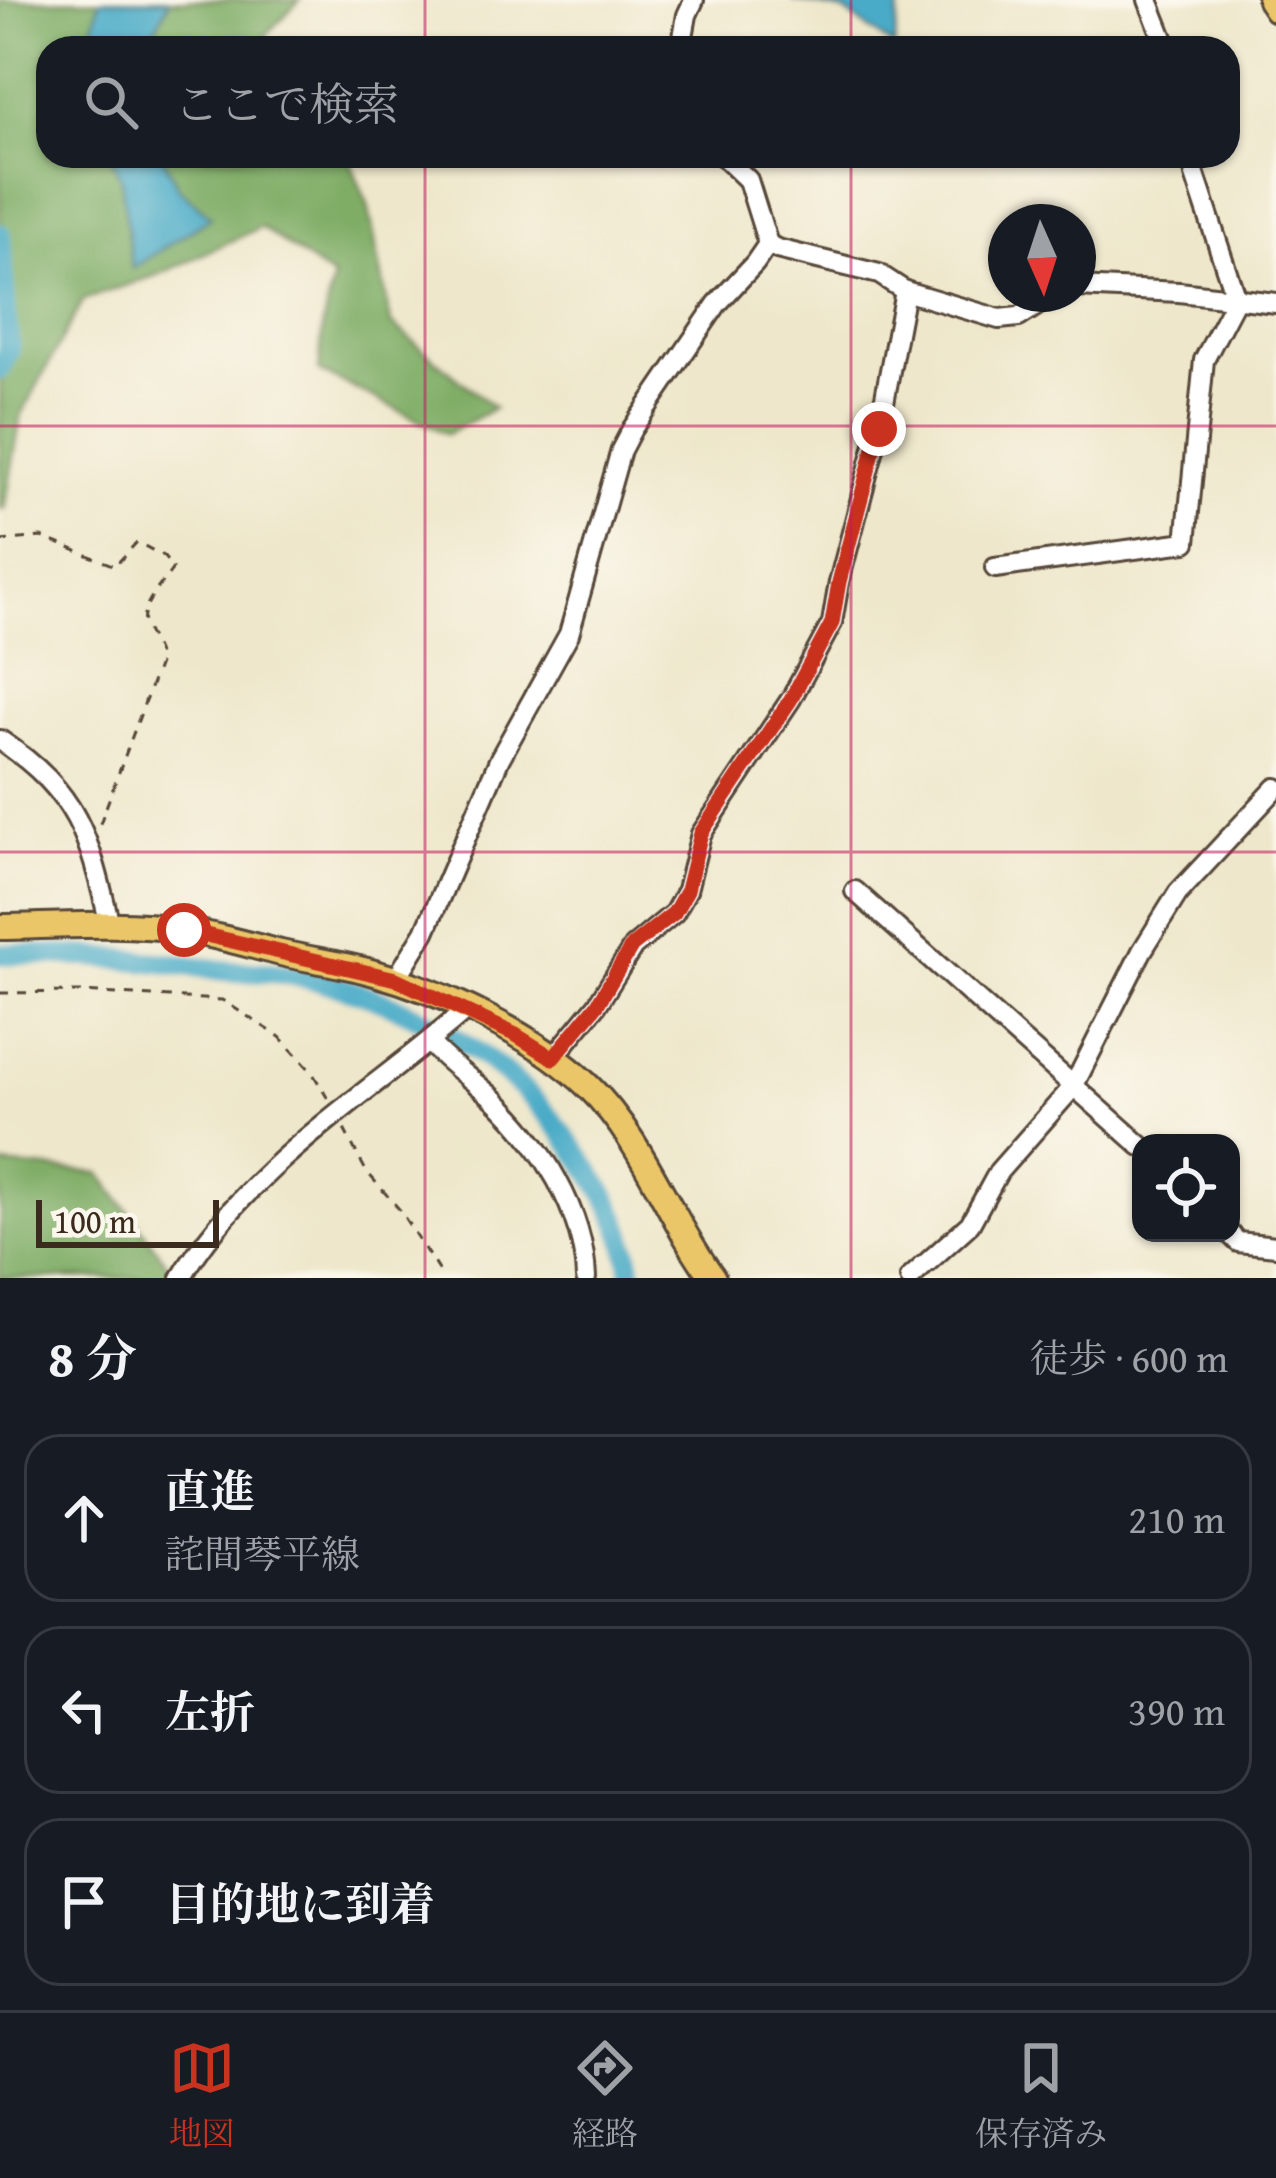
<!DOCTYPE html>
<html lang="ja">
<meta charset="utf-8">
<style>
body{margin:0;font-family:"Gentium Book Plus","Noto Serif JP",serif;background:#20242c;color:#f1f3f6}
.controls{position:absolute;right:36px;bottom:36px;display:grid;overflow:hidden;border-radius:24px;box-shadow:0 3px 9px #0004}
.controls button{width:108px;height:108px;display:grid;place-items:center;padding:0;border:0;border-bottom:3px solid #363941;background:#171b24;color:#f1f3f6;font:60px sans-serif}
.compass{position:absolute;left:988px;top:204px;width:108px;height:108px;border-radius:50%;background:#171b24;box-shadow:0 3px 9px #0004;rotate:177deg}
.scale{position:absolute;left:36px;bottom:30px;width:183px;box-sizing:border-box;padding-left:12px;border:6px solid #3b2a1e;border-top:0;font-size:33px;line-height:42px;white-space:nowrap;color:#3b2a1e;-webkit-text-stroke:9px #fbf7ec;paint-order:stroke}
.stop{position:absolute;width:36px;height:36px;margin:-27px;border:9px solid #c8321e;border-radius:50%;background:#fff}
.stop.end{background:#c8321e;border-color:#fff;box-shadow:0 3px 12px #0008}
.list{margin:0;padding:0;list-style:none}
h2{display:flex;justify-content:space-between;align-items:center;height:156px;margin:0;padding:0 48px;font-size:51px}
h2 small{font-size:39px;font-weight:400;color:#9ea1a6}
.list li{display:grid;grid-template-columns:78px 1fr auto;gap:36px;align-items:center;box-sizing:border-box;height:168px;margin:0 24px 24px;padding:0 24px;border:3px solid #363941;border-radius:36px}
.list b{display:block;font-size:45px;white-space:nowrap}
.list p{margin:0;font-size:39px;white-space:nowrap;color:#9ea1a6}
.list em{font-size:39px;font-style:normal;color:#9ea1a6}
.icon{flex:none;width:66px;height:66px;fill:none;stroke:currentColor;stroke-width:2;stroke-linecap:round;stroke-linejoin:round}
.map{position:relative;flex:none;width:1276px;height:1278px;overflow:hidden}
.search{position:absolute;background:#171b24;box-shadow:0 3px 9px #0004;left:36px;right:36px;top:36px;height:132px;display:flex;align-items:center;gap:30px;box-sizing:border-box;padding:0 42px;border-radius:36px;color:#9ea1a6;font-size:45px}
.sheet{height:732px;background:#171b24}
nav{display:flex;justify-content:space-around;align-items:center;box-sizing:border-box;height:168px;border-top:3px solid #363941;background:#171b24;font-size:33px;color:#9ea1a6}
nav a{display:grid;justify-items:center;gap:6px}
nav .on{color:#c8321e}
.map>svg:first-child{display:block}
.forest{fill:#7fad66;stroke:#5d6c42;stroke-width:3}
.water{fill:#48abc7;stroke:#426a72;stroke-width:3}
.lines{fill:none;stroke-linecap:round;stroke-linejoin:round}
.river{stroke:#48abc7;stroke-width:21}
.minor-casing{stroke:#564638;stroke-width:24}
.major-casing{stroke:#564638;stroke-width:30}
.path{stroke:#564638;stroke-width:3;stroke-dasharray:9 9;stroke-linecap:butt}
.minor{stroke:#fff;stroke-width:18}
.major{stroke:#ebc669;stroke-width:24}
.route{stroke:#c8321e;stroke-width:15}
.grid{fill:none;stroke:#c2185b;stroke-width:3;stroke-opacity:0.55}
</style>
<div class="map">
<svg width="1276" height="1278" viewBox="0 0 1276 1278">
<rect width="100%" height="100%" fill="#fbf7ec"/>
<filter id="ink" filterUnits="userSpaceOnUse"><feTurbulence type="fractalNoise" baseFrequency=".00833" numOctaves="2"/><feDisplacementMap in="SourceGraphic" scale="24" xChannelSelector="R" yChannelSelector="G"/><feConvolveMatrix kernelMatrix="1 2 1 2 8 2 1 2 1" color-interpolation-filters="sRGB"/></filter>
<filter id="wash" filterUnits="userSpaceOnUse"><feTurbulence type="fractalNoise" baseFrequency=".004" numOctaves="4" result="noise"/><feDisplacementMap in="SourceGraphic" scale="48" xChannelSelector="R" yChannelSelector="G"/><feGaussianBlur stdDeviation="2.7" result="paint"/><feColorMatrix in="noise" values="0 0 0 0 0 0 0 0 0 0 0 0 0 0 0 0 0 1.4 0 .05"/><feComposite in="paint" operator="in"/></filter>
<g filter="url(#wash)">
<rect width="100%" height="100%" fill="#eee7cb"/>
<!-- forest -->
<g class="forest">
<polygon points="0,0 300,0 266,35 267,48 48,48 48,156 348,156 368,205 391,323 494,408 447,434 319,371 323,323 333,278 261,227 160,274 83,300 21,416 5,508 0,509"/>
<polygon points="0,1165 100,1173 178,1278 0,1278"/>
</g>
<!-- water -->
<g class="water">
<polygon points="100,0 170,0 145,48 88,48"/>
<polygon points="791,0 900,0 894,47 844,11"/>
<polygon points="111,156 162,156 179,189 211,217 132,269 121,179"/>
</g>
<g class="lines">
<!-- river -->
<g class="river">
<polyline points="0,234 9,350 0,369"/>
<path d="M0,954C77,954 152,960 228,971C246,973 265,971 283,974C395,991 508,1054 573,1147C606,1192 625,1221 632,1278"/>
</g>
</g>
</g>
<g filter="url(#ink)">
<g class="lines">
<!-- minor casing -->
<g class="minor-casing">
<g id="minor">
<polyline points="1148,0 1167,48"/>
<polyline points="681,48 687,15 694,0"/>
<polyline points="768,244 777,249 879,274 905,291 999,319 1019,317 1055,294"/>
<polyline points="1078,287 1179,292 1276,303"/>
<polyline points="995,568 1186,542 1204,360 1236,299 1195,175 1192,156"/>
<path d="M0,740C79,793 89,837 110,925"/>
<polyline points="855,891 1141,1146"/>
<polyline points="396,979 425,932 500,758 569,634 621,450 632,429 717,304 755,263 768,244 748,180 723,156"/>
<path d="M429,1042C449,1065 471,1078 493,1098C541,1143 584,1211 586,1278"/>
<polyline points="553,1058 597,1005 633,947 674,913 687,890 701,834 791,699 832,623 839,582 879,429 905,291"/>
<polyline points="1229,1233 1238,1242 1276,1246"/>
<path d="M181,1278C249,1164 369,1095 466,1010"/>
<polyline points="910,1278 970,1224 999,1171 1073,1087 1142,951 1178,893 1276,788"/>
</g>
</g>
<!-- major casing -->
<g class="major-casing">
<g id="major">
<polyline points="1270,0 1276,9"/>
<path d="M0,927C61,926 123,921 183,930C216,935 249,945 281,953C311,960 342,964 371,972C441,991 537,1036 589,1087C644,1141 668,1217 713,1278"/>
</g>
</g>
<!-- path -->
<g class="path">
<path d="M0,541L42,537L115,566L137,542L163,556L173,568C164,582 140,605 144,623C148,636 157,646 160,661L98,829"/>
<polyline points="0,993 80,992 222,1000 280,1037 312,1072 328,1099"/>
<polyline points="344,1129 366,1171 399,1209 443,1278"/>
</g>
<!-- minor -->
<use href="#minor" class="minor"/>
<!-- major -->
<use href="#major" class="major"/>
</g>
</g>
<g class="lines" filter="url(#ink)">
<!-- route -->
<polyline class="route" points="184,930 396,979 516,1035 553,1058 597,1005 632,946 674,913 687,890 701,833 791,699 832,623 839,582 879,429"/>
</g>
<!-- grid -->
<path class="grid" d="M425,0V48M851,0V48M425,156V1278M851,156V1278M0,426H1276M0,852H1276"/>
</svg>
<div class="controls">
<button><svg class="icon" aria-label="locate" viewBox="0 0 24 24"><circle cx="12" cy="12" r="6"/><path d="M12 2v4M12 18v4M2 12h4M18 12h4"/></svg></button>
</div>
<svg class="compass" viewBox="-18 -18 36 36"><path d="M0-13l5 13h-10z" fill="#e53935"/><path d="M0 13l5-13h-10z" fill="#9ea1a6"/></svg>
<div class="scale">100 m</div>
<div class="stop" style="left:184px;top:930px"></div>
<div class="stop end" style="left:879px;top:429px"></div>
<div class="search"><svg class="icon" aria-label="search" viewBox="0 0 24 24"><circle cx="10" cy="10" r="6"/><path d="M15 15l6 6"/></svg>ここで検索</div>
</div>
<section class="sheet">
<h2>8 分<small>徒歩 · 600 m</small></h2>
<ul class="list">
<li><svg class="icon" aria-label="ahead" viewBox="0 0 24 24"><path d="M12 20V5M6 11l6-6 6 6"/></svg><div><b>直進</b><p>詫間琴平線</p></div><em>210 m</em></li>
<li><svg class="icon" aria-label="left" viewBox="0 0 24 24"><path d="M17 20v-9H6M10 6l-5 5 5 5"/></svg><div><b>左折</b></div><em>390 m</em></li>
<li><svg class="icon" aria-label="arrive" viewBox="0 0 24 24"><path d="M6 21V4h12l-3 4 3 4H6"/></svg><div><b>目的地に到着</b></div></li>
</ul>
</section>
<nav>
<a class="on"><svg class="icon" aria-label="map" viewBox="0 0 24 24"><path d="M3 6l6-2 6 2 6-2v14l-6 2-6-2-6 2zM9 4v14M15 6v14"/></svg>地図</a>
<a><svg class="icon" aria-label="directions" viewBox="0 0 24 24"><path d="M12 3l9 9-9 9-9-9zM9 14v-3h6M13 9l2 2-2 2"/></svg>経路</a>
<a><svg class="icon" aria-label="saved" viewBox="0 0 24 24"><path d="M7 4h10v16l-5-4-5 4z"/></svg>保存済み</a>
</nav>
